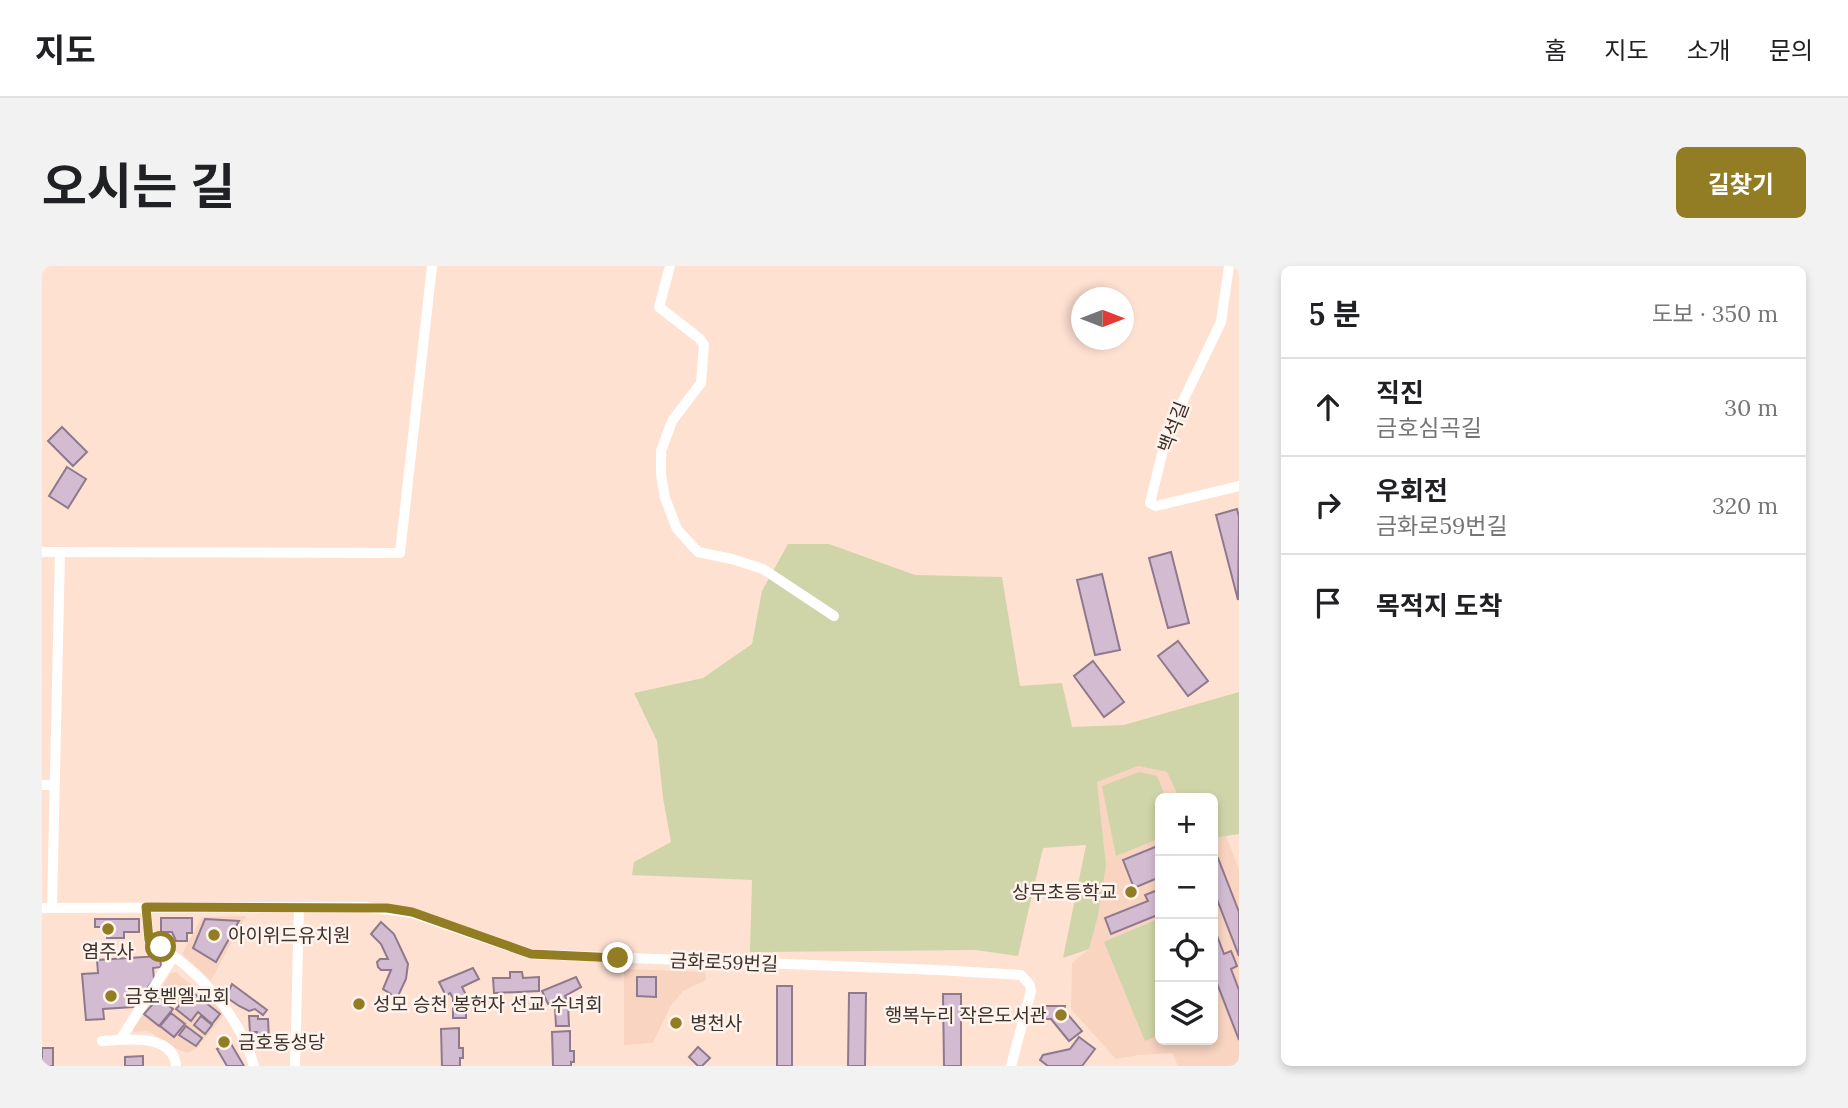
<!DOCTYPE html>
<html lang="ko">
<meta charset="utf-8">
<style>
body{margin:0;font-family:Lora,"Noto Sans KR",serif;background:#f2f2f2;color:#202124}
.controls{position:absolute;right:21px;bottom:21px;display:grid;overflow:hidden;border-radius:10px;box-shadow:0 4px 10px #0003}
.controls button{width:63px;height:63px;display:grid;place-items:center;padding:0;border:0;border-bottom:2px solid #e0e0e0;background:#fff;color:#202124;font:35px sans-serif}
.compass{position:absolute;left:1029px;top:21px;width:63px;height:63px;border-radius:50%;background:#fff;box-shadow:0 4px 10px #0003;rotate:90deg}
.stop{position:absolute;width:21px;height:21px;margin:-16px;border:5px solid #937d24;border-radius:50%;background:#fff}
.stop.end{background:#937d24;border-color:#fff;box-shadow:0 2px 7px #0008}
.list{margin:0;padding:0;list-style:none}
h2{display:flex;justify-content:space-between;align-items:center;height:91px;margin:0;padding:0 28px;font-size:30px}
h2 small{font-size:23px;font-weight:400;color:#757577}
.list li{display:grid;grid-template-columns:46px 1fr auto;gap:21px;align-items:center;box-sizing:border-box;height:98px;padding:0 28px;border-top:2px solid #e0e0e0}
.list b{display:block;font-size:26px;white-space:nowrap}
.list p{margin:0;font-size:23px;white-space:nowrap;color:#757577}
.list em{font-size:23px;font-style:normal;color:#757577}
.icon{flex:none;width:38px;height:38px;fill:none;stroke:currentColor;stroke-width:2;stroke-linecap:round;stroke-linejoin:round}
.map{position:relative;flex:none;width:1197px;height:800px;overflow:hidden;border-radius:10px}
header{display:flex;align-items:center;gap:42px;box-sizing:border-box;height:98px;padding:0 35px;background:#fff;border-bottom:2px solid #e0e0e0}
header strong{font-size:33px}
nav{display:flex;gap:38px;margin-inline-start:auto;font-size:24px}
.intro{display:flex;align-items:center;justify-content:space-between;box-sizing:border-box;height:168px;padding:0 42px}
h1{margin:0;font-size:49px}
.button{padding:18px 32px;border-radius:10px;background:#937d24;color:#fff;font-size:24px;font-weight:700}
main{display:flex;gap:42px;padding:0 42px}
aside{flex:1;background:#fff;border-radius:10px;box-shadow:0 4px 10px #0003}
.map>svg:first-child{display:block}
.built{fill:#f8d4c1}
.green{fill:#cfd4a9}
.building{fill:#d3bcd2;stroke:#8e798d;stroke-width:2}
.lines{fill:none;stroke-linecap:round;stroke-linejoin:round}
.street{stroke:#fff;stroke-width:10}
.route{stroke:#937d24;stroke-width:9}
.poi-dot{fill:#937d24;stroke:#fff3ed;stroke-width:2.5}
.labels{text-anchor:middle;stroke-width:5;stroke-linejoin:round;paint-order:stroke}
.street-label{font-size:19px;fill:#3c312b;stroke:#fff3ed}
.poi-label{font-size:19px;fill:#3c312b;stroke:#fff3ed;text-anchor:start}
</style>
<header>
<strong>지도</strong>
<nav><a>홈</a><a>지도</a><a>소개</a><a>문의</a></nav>
</header>
<div class="intro"><h1>오시는 길</h1><a class="button">길찾기</a></div>
<main>
<div class="map">
<svg width="1197" height="800" viewBox="0 0 1197 800">
<rect width="100%" height="100%" fill="#ffe1d2"/>
<!-- built -->
<g class="built">
<polygon points="1096,500 1125,506 1137,532 1118,532 1118,774 1171,774 1171,572 1184,570 1197,603 1197,800 1136,800 1130,787 1096,789 1074,793 1029,743 1030,697 1047,683 1056,650 1064,599 1055,516"/>
<polygon points="204,650 169,714 140,688 160,651"/>
<polygon points="582,703 663,706 664,714 641,725 628,741 611,777 582,779"/>
<polygon points="134,706 179,744 181,750 155,782 146,787 137,784 106,765 92,766 92,762 129,707"/>
</g>
<!-- green -->
<g class="green">
<polygon points="746,278 787,278 873,309 960,311 978,420 1020,417 1030,461 1082,459 1197,426 1197,568 1171,572 1171,532 1137,532 1125,506 1096,500 1055,516 1064,599 1056,650 1047,683 1021,692 1044,579 1001,582 976,690 933,684 708,686 710,614 590,609 592,596 629,576 621,532 615,475 592,427 661,412 710,378 720,325"/>
<polygon points="1097,506 1115,510 1124,532 1118,532 1118,572 1074,590 1060,520"/>
<polygon points="1118,652 1118,768 1103,775 1062,676"/>
</g>
<!-- building -->
<g class="building">
<polygon points="20,161 45,186 31,200 6,175"/>
<polygon points="25,201 44,213 26,242 7,230"/>
<polygon points="1195,243 1197,251 1196,334 1174,249"/>
<polygon points="1129,286 1147,357 1126,362 1107,292"/>
<polygon points="1060,308 1078,384 1053,389 1035,314"/>
<polygon points="1136,375 1166,415 1146,430 1116,390"/>
<polygon points="1051,395 1082,436 1062,451 1032,410"/>
<polygon points="1118,579 1118,611 1092,622 1081,594"/>
<polygon points="1176,592 1197,646 1197,690 1171,623 1171,594"/>
<polygon points="1118,623 1118,648 1069,668 1063,652 1106,635 1103,629"/>
<polygon points="119,652 150,652 150,667 145,667 145,675 134,675 130,666 119,666"/>
<polygon points="53,653 97,653 97,666 82,666 82,672 65,672 65,665 60,665 60,661 53,661"/>
<polygon points="163,653 197,655 174,696 151,682"/>
<polygon points="339,656 352,668 366,698 364,713 355,732 341,723 349,704 339,704 336,701 335,696 338,693 346,693 339,678 329,668"/>
<polygon points="1171,659 1182,688 1189,685 1195,700 1189,703 1197,724 1197,774 1171,707"/>
<polygon points="118,690 119,701 111,702 112,713 91,741 61,743 62,753 44,754 40,708 56,707 55,694"/>
<polygon points="431,702 437,713 420,721 424,729 424,752 411,752 411,732 408,727 404,730 397,716"/>
<polygon points="468,706 480,706 481,712 497,711 497,725 452,727 451,712 468,712"/>
<polygon points="534,711 539,721 523,730 526,737 527,760 514,760 513,741 511,736 506,738 500,725"/>
<polygon points="595,711 614,711 614,731 595,730"/>
<polygon points="190,718 225,744 221,749 213,743 207,745 197,740 184,731"/>
<rect x="735" y="720" width="15" height="80"/>
<polygon points="149,725 178,748 170,758 156,746 149,755 134,743"/>
<polygon points="807,727 824,727 823,800 806,800"/>
<polygon points="901,728 919,728 919,800 902,800"/>
<polygon points="116,732 131,743 117,760 102,748"/>
<polygon points="1000,740 1023,740 1022,744 1040,765 1027,775 1009,753 1000,753"/>
<polygon points="129,747 143,758 132,771 118,760"/>
<polygon points="159,750 170,759 163,768 152,759"/>
<polygon points="207,750 216,750 216,753 226,753 227,774 215,774 215,766 208,766"/>
<polygon points="144,760 160,772 154,780 137,769"/>
<polygon points="417,762 417,782 421,782 421,792 418,792 418,800 400,800 399,763"/>
<polygon points="528,765 528,785 532,785 532,796 529,796 529,800 511,800 510,766"/>
<polygon points="185,771 202,800 185,800 175,783 179,781 176,776"/>
<polygon points="1037,771 1053,783 1040,800 1006,800 998,794 1001,789 1028,783"/>
<polygon points="656,781 668,792 660,800 656,800 647,791"/>
<rect x="0" y="782" width="11" height="18"/>
<polygon points="101,790 101,800 83,800 83,791"/>
</g>
<g class="lines">
<!-- street -->
<g class="street">
<polyline points="628,0 617,41 658,73 662,79 659,117 630,155 619,185 619,209 623,232 635,263 656,286 690,293 721,303 792,350"/>
<polyline points="1187,0 1179,56 1125,168 1108,237 1114,240 1197,220"/>
<polyline points="0,286 18,286 10,641"/>
<polyline points="18,286 358,287 390,0"/>
<polyline points="0,519 12,519"/>
<path d="M104,641L107,674C154,701 197,747 212,800"/>
<polyline points="0,642 323,641 370,647 489,688 896,704 979,709 988,719 989,725 969,800"/>
<polyline points="78,774 131,691"/>
<path d="M60,775C83,774 131,766 134,800"/>
<polyline points="253,800 257,641"/>
</g>
</g>
<g class="lines">
<!-- route -->
<polyline class="route" points="119,681 107,674 104,641 345,642 370,646 489,688 576,692"/>
</g>
<!-- markers -->
<g class="poi-dot">
<circle cx="1089" cy="626" r="7"/>
<circle cx="66" cy="663" r="7"/>
<circle cx="172" cy="669" r="7"/>
<circle cx="69" cy="730" r="7"/>
<circle cx="317" cy="738" r="7"/>
<circle cx="1019" cy="749" r="7"/>
<circle cx="634" cy="757" r="7"/>
<circle cx="182" cy="776" r="7"/>
</g>
<g class="labels">
<!-- street labels -->
<g class="street-label">
<text transform="translate(1131 161) rotate(-69)" y="7">백석길</text>
<text transform="translate(682 696) rotate(2)" y="7">금화로59번길</text>
</g>
<!-- poi labels -->
<g class="poi-label">
<text x="1075" y="633" text-anchor="end">상무초등학교</text>
<text x="186" y="676">아이위드유치원</text>
<text x="66" y="692" text-anchor="middle">염주사</text>
<text x="83" y="737">금호벧엘교회</text>
<text x="331" y="745">성모 승천 봉헌자 선교 수녀회</text>
<text x="1005" y="756" text-anchor="end">행복누리 작은도서관</text>
<text x="648" y="764">병천사</text>
<text x="196" y="783">금호동성당</text>
</g>
</g>
</svg>
<div class="controls">
<button>+</button>
<button>−</button>
<button><svg class="icon" aria-label="locate" viewBox="0 0 24 24"><circle cx="12" cy="12" r="6"/><path d="M12 2v4M12 18v4M2 12h4M18 12h4"/></svg></button>
<button><svg class="icon" aria-label="layers" viewBox="0 0 24 24"><path d="M12 4l9 5-9 5-9-5zM3 14l9 5 9-5"/></svg></button>
</div>
<svg class="compass" viewBox="-18 -18 36 36"><path d="M0-13l5 13h-10z" fill="#e53935"/><path d="M0 13l5-13h-10z" fill="#757577"/></svg>
<div class="stop" style="left:119px;top:681px"></div>
<div class="stop end" style="left:576px;top:692px"></div>
</div>
<aside>
<h2>5 분<small>도보 · 350 m</small></h2>
<ul class="list">
<li><svg class="icon" aria-label="ahead" viewBox="0 0 24 24"><path d="M12 20V5M6 11l6-6 6 6"/></svg><div><b>직진</b><p>금호심곡길</p></div><em>30 m</em></li>
<li><svg class="icon" aria-label="right" viewBox="0 0 24 24"><path d="M7 20v-9h11M14 6l5 5-5 5"/></svg><div><b>우회전</b><p>금화로59번길</p></div><em>320 m</em></li>
<li><svg class="icon" aria-label="arrive" viewBox="0 0 24 24"><path d="M6 21V4h12l-3 4 3 4H6"/></svg><div><b>목적지 도착</b></div></li>
</ul>
</aside>
</main>
